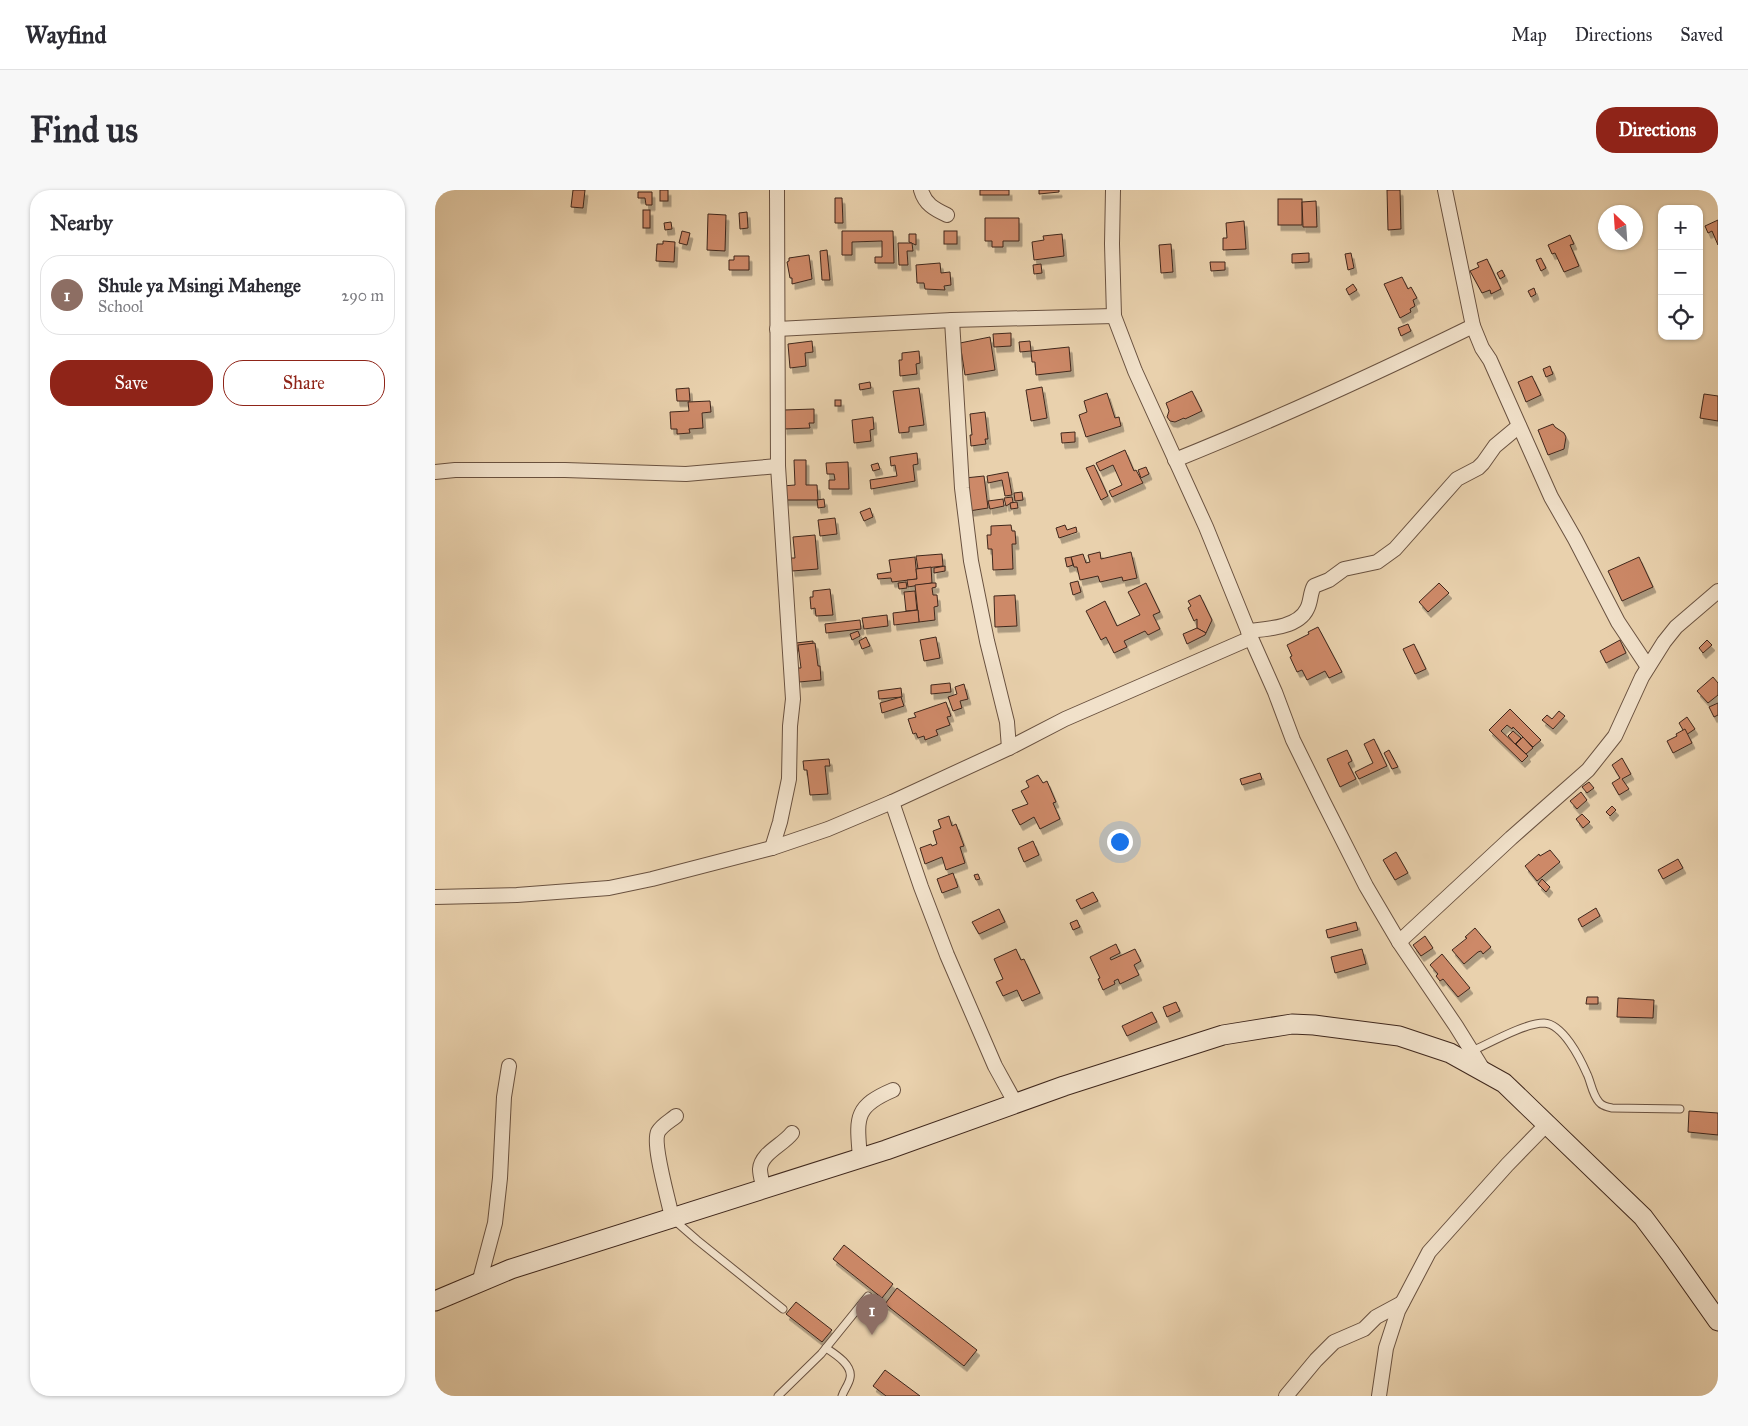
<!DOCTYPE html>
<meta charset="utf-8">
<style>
body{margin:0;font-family:"IM FELL Great Primer",serif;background:#f7f7f7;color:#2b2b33}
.controls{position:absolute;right:15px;top:15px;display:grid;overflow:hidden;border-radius:10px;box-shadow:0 1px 4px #0004}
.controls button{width:45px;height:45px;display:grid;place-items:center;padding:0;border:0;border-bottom:1px solid #e1e1e2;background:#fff;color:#2b2b33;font:25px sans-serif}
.compass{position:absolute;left:1163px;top:15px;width:45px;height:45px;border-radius:50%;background:#fff;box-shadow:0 1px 4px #0004;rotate:335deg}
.you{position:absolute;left:684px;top:651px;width:18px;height:18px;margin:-12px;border:4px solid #fff;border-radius:50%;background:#1a73e8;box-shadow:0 0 0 8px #1a73e833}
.badge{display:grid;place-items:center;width:32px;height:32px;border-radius:50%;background:#8f2418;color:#fff;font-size:16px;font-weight:700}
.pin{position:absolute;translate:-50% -41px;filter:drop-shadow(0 1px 2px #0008)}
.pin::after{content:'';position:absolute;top:26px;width:18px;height:15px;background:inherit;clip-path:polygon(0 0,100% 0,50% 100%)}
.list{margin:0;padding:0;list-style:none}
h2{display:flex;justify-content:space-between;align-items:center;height:65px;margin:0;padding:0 20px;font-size:21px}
h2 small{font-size:16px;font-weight:400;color:#7c7c81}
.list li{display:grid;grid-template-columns:32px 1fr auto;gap:15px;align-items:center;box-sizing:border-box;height:80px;margin:0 10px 10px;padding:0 10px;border:1px solid #e1e1e2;border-radius:20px}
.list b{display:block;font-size:19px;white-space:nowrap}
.list p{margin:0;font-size:16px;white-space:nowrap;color:#7c7c81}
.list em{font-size:16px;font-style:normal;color:#7c7c81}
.actions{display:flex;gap:10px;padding:15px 20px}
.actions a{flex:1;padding:11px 0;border:1px solid #8f2418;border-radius:20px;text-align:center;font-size:18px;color:#8f2418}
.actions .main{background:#8f2418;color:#fff}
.icon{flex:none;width:28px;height:28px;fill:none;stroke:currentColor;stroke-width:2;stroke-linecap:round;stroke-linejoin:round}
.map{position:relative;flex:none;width:1283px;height:1206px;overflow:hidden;border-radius:20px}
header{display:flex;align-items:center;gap:30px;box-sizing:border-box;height:70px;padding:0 25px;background:#fff;border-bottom:1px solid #e1e1e2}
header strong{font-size:24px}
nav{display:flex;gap:28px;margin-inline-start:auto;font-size:18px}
.intro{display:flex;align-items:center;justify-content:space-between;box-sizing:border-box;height:120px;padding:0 30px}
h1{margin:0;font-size:35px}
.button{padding:12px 22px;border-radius:20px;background:#8f2418;color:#fff;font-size:18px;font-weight:700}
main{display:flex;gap:30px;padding:0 30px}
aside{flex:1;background:#fff;border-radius:20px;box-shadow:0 1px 4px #0004}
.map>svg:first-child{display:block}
.building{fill:#cd8968;stroke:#3f271c;filter:url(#shadow)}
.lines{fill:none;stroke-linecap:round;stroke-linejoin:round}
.lane-casing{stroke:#6a5240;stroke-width:9}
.street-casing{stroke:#6a5240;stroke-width:16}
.secondary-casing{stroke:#3f271c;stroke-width:21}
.lane{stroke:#f1e1ca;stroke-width:7}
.street{stroke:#f1e1ca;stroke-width:14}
.secondary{stroke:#f1e1ca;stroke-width:19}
</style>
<header>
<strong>Wayfind</strong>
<nav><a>Map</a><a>Directions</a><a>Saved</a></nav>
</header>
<div class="intro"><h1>Find us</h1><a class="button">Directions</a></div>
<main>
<aside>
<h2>Nearby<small></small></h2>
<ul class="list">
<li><span class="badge" style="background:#8d6e63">1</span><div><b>Shule ya Msingi Mahenge</b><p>School</p></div><em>290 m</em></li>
</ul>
<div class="actions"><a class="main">Save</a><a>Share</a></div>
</aside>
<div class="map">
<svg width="1283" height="1206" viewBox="0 0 1283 1206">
<defs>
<filter id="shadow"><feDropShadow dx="3" dy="5.5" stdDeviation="0" flood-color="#0004"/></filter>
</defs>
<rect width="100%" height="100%" fill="#e9d1ad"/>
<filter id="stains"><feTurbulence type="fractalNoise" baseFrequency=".004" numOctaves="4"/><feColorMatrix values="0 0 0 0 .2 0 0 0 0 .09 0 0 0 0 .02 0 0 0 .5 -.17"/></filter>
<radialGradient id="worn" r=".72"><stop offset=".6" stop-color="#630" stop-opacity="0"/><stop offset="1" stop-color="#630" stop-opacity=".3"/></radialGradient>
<!-- building -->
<g class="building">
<polygon points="138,0 150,0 148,18 136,17"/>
<rect x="225" y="0" width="8" height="11"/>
<rect x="545" y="0" width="29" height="5"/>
<polygon points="604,0 624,0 624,2 604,4"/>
<polygon points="952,0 965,0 966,39 953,40"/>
<polygon points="203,2 217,2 217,15 211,15 210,8 203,8"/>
<polygon points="400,8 407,8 408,33 400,33"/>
<rect x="843" y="9" width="24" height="26"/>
<polygon points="881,11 882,37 868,37 867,12"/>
<rect x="208" y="20" width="7" height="18"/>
<polygon points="312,22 313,38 305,39 304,23"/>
<polygon points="273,24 291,25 290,61 272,60"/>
<polygon points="550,28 584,28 584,51 568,51 568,57 557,57 557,51 550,51"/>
<polygon points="1283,30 1283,55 1277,41 1273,43 1270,36"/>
<polygon points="809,31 811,59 788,60 788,48 792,48 791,33"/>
<polygon points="236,32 237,39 230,40 229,33"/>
<polygon points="247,41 255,43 252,55 244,53"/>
<polygon points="407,41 458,41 459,73 440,73 440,67 447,67 447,51 417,52 417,65 407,65"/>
<rect x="509" y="41" width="13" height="13"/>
<polygon points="474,44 481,44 481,55 474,52"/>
<polygon points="627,44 629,66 599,70 597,52 609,50 608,46"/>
<polygon points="1135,45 1139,54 1135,55 1144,76 1129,82 1120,63 1117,64 1113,55"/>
<polygon points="228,51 240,52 239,72 221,71 222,54 228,54"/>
<polygon points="463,53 477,53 478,61 472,61 473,75 464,75"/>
<polygon points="736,54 738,82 726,83 724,55"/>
<polygon points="392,60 395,90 387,90 385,61"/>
<polygon points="874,63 874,72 857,73 857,64"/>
<polygon points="916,63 919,78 913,80 910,64"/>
<polygon points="374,65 377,89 357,94 357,88 355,88 352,72 354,71 354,68"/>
<polygon points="299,66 314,66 314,80 294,80 294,70 299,70"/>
<polygon points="1106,68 1111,78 1106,81 1101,70"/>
<polygon points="1052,69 1066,99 1056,104 1055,100 1047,103 1035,81 1044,77 1042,73"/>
<polygon points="775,72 790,72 790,80 776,81"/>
<polygon points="505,73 506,83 515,82 516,95 509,96 510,100 490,99 489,93 482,93 481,75"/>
<polygon points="606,74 607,83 599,84 598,75"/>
<polygon points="1067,80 1070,86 1065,89 1062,83"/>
<polygon points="967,87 973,99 976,97 982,108 978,110 980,116 975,119 976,122 965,128 949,94"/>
<polygon points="918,94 922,100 914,105 911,99"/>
<polygon points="1099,98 1101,104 1096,107 1093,101"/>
<polygon points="973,134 976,141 966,146 963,138"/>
<polygon points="576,143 576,156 559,157 558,144"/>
<polygon points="555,147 560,180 530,185 525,153"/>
<polygon points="377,151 378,162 370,163 371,176 355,178 353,154"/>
<polygon points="595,151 596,161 585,162 584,152"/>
<polygon points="634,157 636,181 601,185 600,172 597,172 596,161"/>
<polygon points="484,161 485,173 481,174 482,184 465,186 464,170 467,170 467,163"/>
<polygon points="1115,176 1118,184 1111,187 1108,179"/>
<polygon points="1097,186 1106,205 1091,212 1083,192"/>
<polygon points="435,192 436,198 425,200 424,194"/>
<polygon points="607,197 612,228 596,231 591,200"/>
<polygon points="254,198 255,211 242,211 241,199"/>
<polygon points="484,198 489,235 474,237 474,242 464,243 458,201"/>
<polygon points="757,201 767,221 750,229 749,228 740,232 735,231 732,227 734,221 731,213"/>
<polygon points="672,203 680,228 684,227 686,236 651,247 644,225 652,222 649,211"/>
<polygon points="1269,204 1283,206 1283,231 1265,228"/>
<rect x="400" y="210" width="6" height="6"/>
<polygon points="275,211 276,222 267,223 268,238 254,239 255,243 242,244 242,239 236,239 235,222 254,221 253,212"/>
<polygon points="379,219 379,233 374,233 375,238 349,239 349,220"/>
<polygon points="550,222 553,249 550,249 551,254 536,256 535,245 537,245 535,224"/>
<polygon points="438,227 439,239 435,240 436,251 419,253 417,230"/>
<polygon points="1118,234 1120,237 1129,243 1131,247 1129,259 1113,265 1103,240"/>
<polygon points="640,242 640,252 627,253 626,243"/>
<polygon points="690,260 699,281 701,280 708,293 677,307 674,301 687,295 678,275 665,281 661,273"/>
<polygon points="482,263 483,274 478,275 480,291 436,299 435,290 462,286 460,275 456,276 455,267"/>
<polygon points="359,270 371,270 371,295 382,295 383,310 347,310 347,296 360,295"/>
<polygon points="413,272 414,299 394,299 394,290 400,290 399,284 392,284 391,273"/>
<polygon points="443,273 445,279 438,281 436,275"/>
<polygon points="659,275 673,306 666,310 651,278"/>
<polygon points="711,277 714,284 706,288 703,280"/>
<polygon points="573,282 577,305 570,306 567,290 553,293 552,286"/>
<polygon points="549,286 553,318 534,321 530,288"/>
<polygon points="587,302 588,310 580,311 579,303"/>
<polygon points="577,307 578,312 571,316 569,308"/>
<polygon points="389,309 390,317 383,318 382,310"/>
<polygon points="568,309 569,316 555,319 553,311"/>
<polygon points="582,312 583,318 576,319 575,313"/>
<polygon points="435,318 438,327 429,331 425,322"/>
<polygon points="400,328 402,344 385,346 383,330"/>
<polygon points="576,335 577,341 580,341 581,354 577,354 578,379 558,380 557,359 553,359 552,345 556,345 556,336"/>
<polygon points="630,335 632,340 641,337 642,342 624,348 621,338"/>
<polygon points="380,345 383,379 357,381 356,368 360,368 358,347"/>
<polygon points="665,362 666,369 696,362 702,388 688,391 687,387 665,392 663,386 645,390 642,377 639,377 636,367 648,364 651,373 655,372 653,365"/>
<polygon points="507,364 508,376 483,379 481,366"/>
<polygon points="480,367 482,389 457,392 456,388 443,389 442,384 456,382 454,370"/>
<polygon points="636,367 638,375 632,377 630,368"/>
<polygon points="1204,367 1218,397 1187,411 1173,381"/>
<polygon points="510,376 510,381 499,383 499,378"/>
<polygon points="496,377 497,393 473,397 472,390 482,389 481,379"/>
<polygon points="643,391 646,402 638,405 635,393"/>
<polygon points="471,392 472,398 464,399 463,393"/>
<polygon points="497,393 501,393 501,397 497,398 498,405 502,405 503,416 499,417 500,430 484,432 480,395"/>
<polygon points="711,393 725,422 718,425 725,439 713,445 710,441 689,451 692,457 679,463 671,447 666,450 651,421 670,411 682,436 705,425 693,402"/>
<polygon points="1004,393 1014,403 993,422 984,412"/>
<polygon points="395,399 398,425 381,426 380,418 376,419 375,407 378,407 378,401"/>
<polygon points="480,401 482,420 471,421 469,402"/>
<polygon points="580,405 582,436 560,437 559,406"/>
<polygon points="765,405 777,430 771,443 762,438 762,429 759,431 753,418 756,416 753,411"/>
<polygon points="483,420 484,432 459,435 458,423"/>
<polygon points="452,425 453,436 429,439 427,428"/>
<polygon points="425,430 426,439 391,443 390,434"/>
<polygon points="883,437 907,482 894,488 890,481 872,490 867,480 862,482 855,467 857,466 852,455 874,444 873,442"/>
<polygon points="762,438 771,443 770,445 752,454 748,444"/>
<polygon points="423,441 425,446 417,450 415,444"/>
<polygon points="431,447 435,456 427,459 424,451"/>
<polygon points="501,447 505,468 489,471 485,450"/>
<polygon points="1185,450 1191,463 1171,473 1165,461"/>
<polygon points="1272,450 1277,455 1268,463 1264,458"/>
<polygon points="378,451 378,459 362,461 361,453"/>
<polygon points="380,453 383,476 385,476 386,490 364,492 363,478 366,478 363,455"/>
<polygon points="979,454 991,479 980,484 968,459"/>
<polygon points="1278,487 1283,493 1283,505 1273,513 1262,501"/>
<polygon points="515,493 516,502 496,504 496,495"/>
<polygon points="529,494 533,509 525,511 527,518 518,521 513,507 522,504 520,497"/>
<polygon points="466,498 467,507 444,509 443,501"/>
<polygon points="466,507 469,516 447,523 445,513"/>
<polygon points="511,512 516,526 512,527 515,535 501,540 503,545 490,550 489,546 483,548 481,543 478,544 473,529 481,527 479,523"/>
<polygon points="1283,513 1283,525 1279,527 1274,517"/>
<polygon points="1075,519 1106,550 1098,557 1078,537 1077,539 1072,535 1066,541 1093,566 1087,572 1054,540"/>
<polygon points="1124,521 1130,526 1118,539 1107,530 1112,525 1117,529"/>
<polygon points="1252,527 1260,539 1251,545 1244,533"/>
<polygon points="1250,539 1257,553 1238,563 1232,551 1242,546 1241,544"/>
<polygon points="1078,541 1086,548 1080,554 1073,546"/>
<polygon points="1088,547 1098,558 1091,564 1081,554"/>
<polygon points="939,549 952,576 924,589 920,582 938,573 929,554"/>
<polygon points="912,560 917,571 913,573 921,589 905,597 892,569"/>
<polygon points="954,560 963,577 957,579 949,563"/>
<polygon points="1187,568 1196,584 1187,589 1194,599 1184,605 1177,593 1185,588 1177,575"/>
<polygon points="394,569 395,576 390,576 393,604 375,605 372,580 369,580 368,571"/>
<polygon points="825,583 827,589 807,595 805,589"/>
<polygon points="603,585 608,593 612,591 621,612 618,613 625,629 605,639 599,627 585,635 577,620 593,614 586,601 594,597 591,591"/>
<polygon points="1154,592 1159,598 1152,603 1147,597"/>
<polygon points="1146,602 1152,610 1142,619 1135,611"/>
<polygon points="1177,616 1181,620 1175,626 1171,622"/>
<polygon points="1147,624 1155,632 1148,638 1141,629"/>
<polygon points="514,626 517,636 521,634 529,656 525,657 530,673 511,680 507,667 490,674 485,658 496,654 497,656 502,654 498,641 506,638 503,630"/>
<polygon points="598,651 604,665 589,672 583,658"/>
<polygon points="1115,660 1125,672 1102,691 1090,676 1104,664 1105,666"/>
<polygon points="961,662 973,683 960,690 948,670"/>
<polygon points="1243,669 1248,678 1228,689 1223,680"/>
<polygon points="518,683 523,697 507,703 502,689"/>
<polygon points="543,684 545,689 541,690 539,685"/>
<polygon points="1107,689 1115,697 1111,702 1103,694"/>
<polygon points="658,702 663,711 646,719 641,710"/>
<polygon points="1161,718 1165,726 1147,737 1143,729"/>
<polygon points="564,719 570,732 544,744 537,732"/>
<polygon points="642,730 645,737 638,740 635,733"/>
<polygon points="921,732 923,740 893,748 891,740"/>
<polygon points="1040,738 1056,757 1048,764 1046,761 1043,762 1029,774 1017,760 1032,748 1030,747"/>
<polygon points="990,746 998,758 986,766 978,755"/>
<polygon points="681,754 685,763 675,768 676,770 700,759 706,771 699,775 704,785 685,794 683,789 679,791 680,794 668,800 663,789 665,788 655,767"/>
<polygon points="581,759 586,770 589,769 605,803 587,811 582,800 568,806 561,792 568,789 559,769"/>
<polygon points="927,759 931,774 900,783 896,767"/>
<polygon points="1007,764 1035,798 1023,807 1008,789 1005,791 1001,786 1003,784 995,775"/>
<polygon points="1152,807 1163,807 1163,814 1151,814"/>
<polygon points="1183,808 1219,810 1218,828 1182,827"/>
<polygon points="741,812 745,821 732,827 728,817"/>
<polygon points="717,822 722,832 692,846 687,836"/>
<polygon points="1254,921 1283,923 1283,945 1253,942"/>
<polygon points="409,1055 458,1094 447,1108 398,1069"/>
<polygon points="462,1098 542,1160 529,1176 450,1114"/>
<polygon points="361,1112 397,1140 387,1152 351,1124"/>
<polygon points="450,1180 485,1206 451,1206 438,1196"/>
</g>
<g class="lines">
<!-- lane casing -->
<g class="lane-casing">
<g id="lane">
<path d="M1037,861C1055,853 1090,833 1109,833C1128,834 1145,868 1152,884C1156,892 1157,904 1164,912C1167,916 1172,917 1177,918L1245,919"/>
<polyline points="238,1029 262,1050 348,1119"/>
<path d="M391,1158C400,1164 418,1175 415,1188C414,1194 409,1200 407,1206"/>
<polyline points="343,1206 386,1164 433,1106"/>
</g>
</g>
<!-- street casing -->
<g class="street-casing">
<g id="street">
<path d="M486,0C490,14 499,19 512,25"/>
<polyline points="678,0 677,54 679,126 700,181 771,337 816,448 840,502 858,550 888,611 931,696 964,752 1021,836 1049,881"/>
<polyline points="1010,0 1038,136 1047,158 1055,170 1116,307 1140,349 1183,432 1213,477"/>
<polyline points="517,130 527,298 536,371 552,451 572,532 574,558"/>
<polyline points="342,139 517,130 679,126"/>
<path d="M740,270C842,229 940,184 1038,136"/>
<polyline points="0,282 20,280 130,280 251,284 343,276"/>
<path d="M813,441C831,439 863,438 872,419C876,412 875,403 879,396L894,390L909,379L942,372L960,359L1022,289L1043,278L1048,273L1060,256L1084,236"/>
<polyline points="457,612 486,697 512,765 560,876 581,914"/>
<polyline points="337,658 345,632 354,589 355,536 358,509 343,276 342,0"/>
<polyline points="0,707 82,705 174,698 217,689 337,658 393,639 457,612 574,558 630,529 816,448"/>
<polyline points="964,752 1076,648 1153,580 1180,546 1207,487 1229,452 1241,437 1283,401"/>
<path d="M425,968C422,929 418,917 458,900"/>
<path d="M329,1000C328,994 325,986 325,979C326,963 348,955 357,943"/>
<path d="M237,1028C234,1011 217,955 223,942C227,935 235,931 241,926"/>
<polyline points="44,1093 60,1033 65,988 69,907 74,876"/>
<polyline points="851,1206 881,1170 899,1152 929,1139 941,1127 967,1113"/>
<polyline points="944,1206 951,1158 963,1121 994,1062 1072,975 1112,934"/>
</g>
</g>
<!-- secondary casing -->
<g class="secondary-casing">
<polyline id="secondary" points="0,1111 76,1079 451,960 629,896 788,845 857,834 879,835 964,846 1015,863 1069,893 1208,1027 1235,1063 1283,1131"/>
</g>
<!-- lane -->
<use href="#lane" class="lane"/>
<!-- street -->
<use href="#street" class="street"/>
<!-- secondary -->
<use href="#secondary" class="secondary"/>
</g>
<rect width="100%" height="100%" filter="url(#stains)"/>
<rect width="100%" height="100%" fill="url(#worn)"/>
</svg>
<div class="controls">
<button>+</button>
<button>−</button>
<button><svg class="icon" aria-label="locate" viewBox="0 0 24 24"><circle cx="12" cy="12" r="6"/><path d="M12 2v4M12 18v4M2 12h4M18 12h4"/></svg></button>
</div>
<svg class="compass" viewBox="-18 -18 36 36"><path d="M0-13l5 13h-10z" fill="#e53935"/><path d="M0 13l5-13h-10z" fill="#7c7c81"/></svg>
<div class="you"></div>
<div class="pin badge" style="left:437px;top:1145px;background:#8d6e63">1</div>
</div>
</main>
